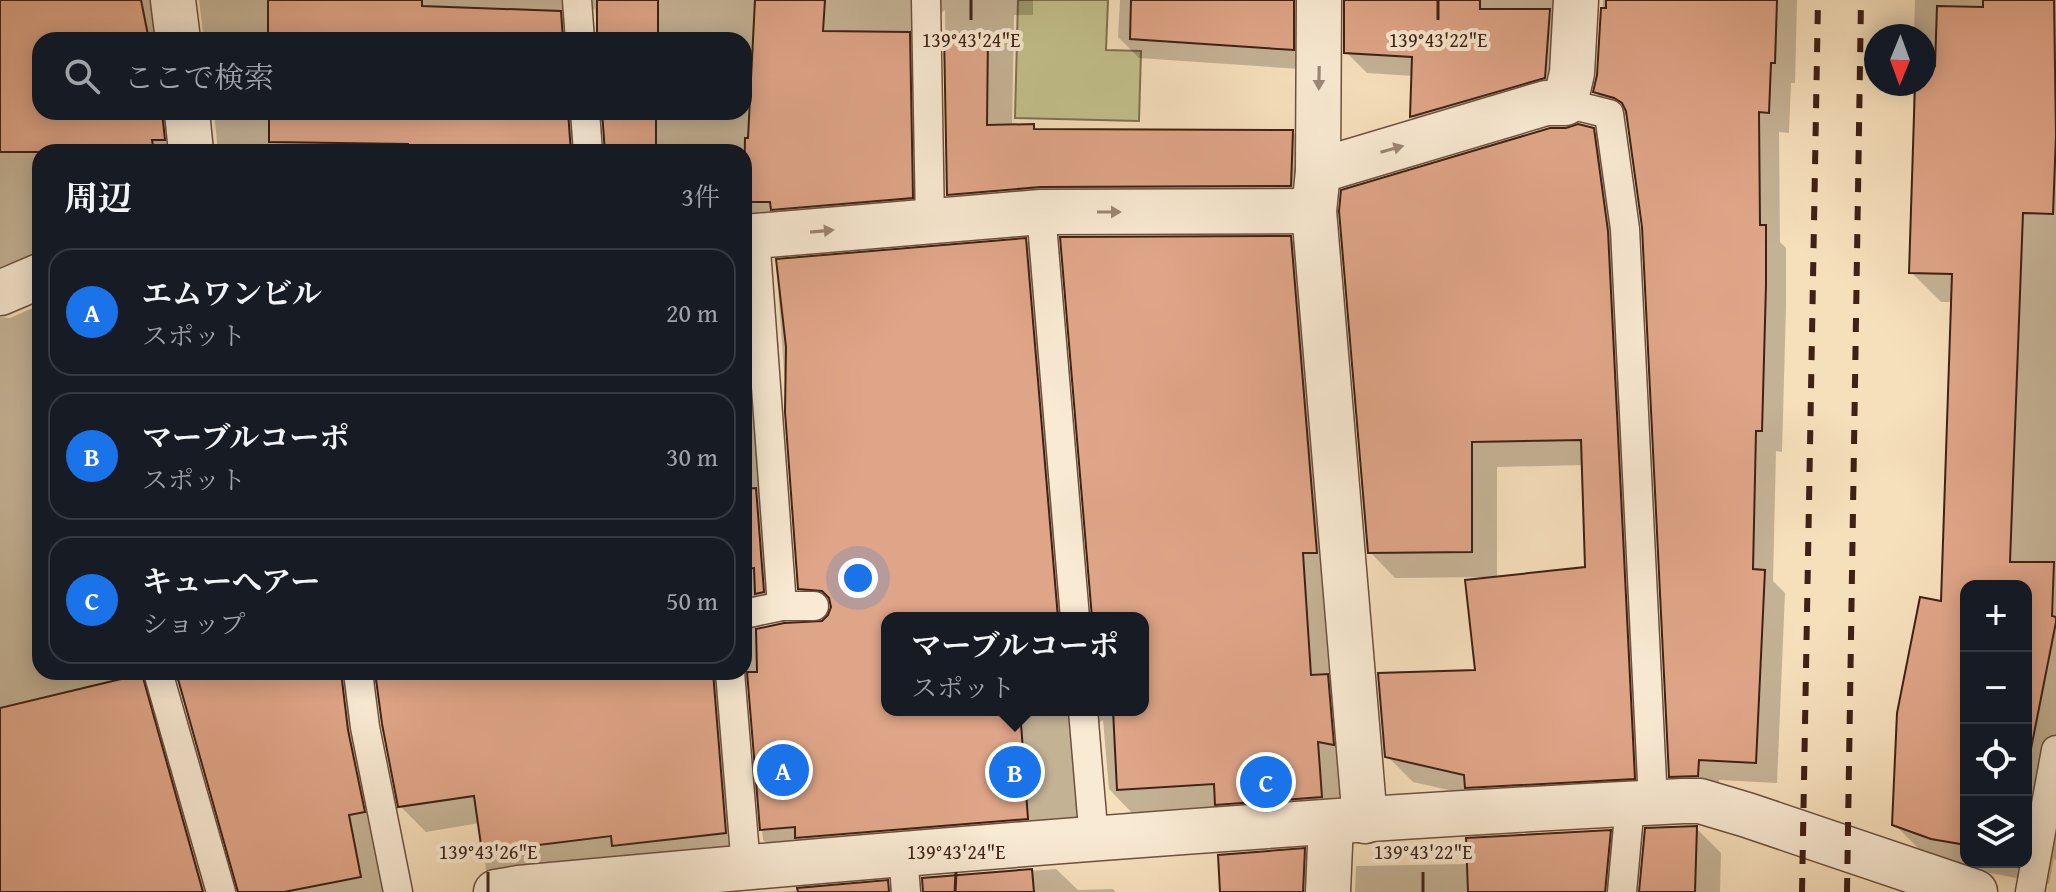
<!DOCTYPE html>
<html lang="ja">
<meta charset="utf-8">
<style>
body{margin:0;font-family:"Gentium Book Plus","Noto Serif JP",serif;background:#242831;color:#f1f3f6}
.controls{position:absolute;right:24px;bottom:24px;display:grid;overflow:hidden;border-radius:16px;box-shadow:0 4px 20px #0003}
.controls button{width:72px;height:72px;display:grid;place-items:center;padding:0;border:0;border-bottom:2px solid #363941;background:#171b24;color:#f1f3f6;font:40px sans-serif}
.compass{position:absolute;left:1864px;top:24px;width:72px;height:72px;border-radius:50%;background:#171b24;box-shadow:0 4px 20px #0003;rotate:181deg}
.you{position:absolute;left:858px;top:578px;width:28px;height:28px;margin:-20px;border:6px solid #fff;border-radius:50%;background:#1a73e8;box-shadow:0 0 0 12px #1a73e833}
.badge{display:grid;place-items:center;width:52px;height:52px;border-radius:50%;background:#1a73e8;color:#fff;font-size:26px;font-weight:700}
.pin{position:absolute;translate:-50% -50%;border:4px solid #fff;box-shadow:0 2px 8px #0006}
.popup{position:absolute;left:881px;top:612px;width:268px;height:104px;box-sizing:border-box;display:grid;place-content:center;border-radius:16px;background:#171b24;filter:drop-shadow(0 2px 6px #0005);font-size:26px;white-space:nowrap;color:#9ea1a6}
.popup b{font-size:30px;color:#f1f3f6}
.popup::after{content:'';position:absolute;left:50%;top:100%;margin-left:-16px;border:16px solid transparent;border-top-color:#171b24}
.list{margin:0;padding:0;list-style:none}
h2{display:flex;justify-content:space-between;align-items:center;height:104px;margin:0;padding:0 32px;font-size:34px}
h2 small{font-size:26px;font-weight:400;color:#9ea1a6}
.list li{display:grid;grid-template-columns:52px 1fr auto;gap:24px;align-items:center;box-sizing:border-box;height:128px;margin:0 16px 16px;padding:0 16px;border:2px solid #363941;border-radius:24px}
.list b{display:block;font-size:30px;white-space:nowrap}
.list p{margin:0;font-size:26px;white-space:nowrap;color:#9ea1a6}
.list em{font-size:26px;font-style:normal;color:#9ea1a6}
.icon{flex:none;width:44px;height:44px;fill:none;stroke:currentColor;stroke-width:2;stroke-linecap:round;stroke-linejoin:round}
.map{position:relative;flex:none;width:2056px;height:892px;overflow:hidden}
.search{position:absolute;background:#171b24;box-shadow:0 4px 20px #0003;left:32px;top:32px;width:720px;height:88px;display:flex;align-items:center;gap:20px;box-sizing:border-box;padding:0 28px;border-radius:24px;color:#9ea1a6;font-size:30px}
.panel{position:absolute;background:#171b24;box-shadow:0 4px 20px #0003;left:32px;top:144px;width:720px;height:536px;border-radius:24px}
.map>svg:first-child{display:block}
.green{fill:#c2c08c;stroke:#807050;stroke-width:2}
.shadow{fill:#0003;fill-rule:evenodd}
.building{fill:#dfa588;stroke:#3f2115;stroke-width:2}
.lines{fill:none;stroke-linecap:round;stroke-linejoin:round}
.service-casing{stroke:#6d503e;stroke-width:31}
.minor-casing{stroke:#6d503e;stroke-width:47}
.tertiary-casing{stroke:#6d503e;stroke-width:47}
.service{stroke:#f9ead3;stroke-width:28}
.minor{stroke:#f9ead3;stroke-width:44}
.tertiary{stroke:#f9ead3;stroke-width:44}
.rail{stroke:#3f2115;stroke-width:6;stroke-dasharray:14 14;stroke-linecap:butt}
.oneway{fill:#9c8674}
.ticks{fill:none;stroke:#3f2115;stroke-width:3}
.ticks-label{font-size:20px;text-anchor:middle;fill:#3f2115;stroke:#f9ead3;stroke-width:8;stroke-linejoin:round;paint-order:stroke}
</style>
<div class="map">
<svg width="2056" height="892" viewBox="0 0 2056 892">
<rect width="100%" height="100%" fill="#f6dfbb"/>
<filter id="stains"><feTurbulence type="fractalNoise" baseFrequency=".0025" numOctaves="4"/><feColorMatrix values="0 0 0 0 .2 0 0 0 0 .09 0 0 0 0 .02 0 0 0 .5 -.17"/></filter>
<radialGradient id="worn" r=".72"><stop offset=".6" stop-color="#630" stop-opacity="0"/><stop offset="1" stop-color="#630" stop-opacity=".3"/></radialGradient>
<!-- green -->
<polygon class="green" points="1018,0 1108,0 1106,50 1141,51 1139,121 1015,118"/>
<!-- shadow -->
<g class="shadow">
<polygon points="0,0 196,0 184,4 174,40 40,40 40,112 210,112 198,116 188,152 40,152 40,284 4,304 0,315"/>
<polygon points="199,0 1033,0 1033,15 1014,15 1012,127 1033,126 1038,131 1292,132 1318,157 1316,211 974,219 948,194 945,10 935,18 937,222 744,262 744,152 607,152 603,120 595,129 594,152 218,152 214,112 744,112 744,40 599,40 595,8 587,17 586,40 204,40"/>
<polygon points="1120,0 1326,0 1314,70 1139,58 1118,37"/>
<polygon points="1346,0 1584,0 1565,99 1433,137 1412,117 1414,76 1367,73 1346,52"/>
<polygon points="1603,0 1797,0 1795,83 1791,83 1789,133 1779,132 1780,242 1786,248 1786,307 1782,452 1776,451 1773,581 1785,593 1777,783 1719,780 1718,796 1692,797 1671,776 1644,228 1628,116 1616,113 1595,92 1599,75"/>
<path d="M1915,0H2056V861L2054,858L2049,884L1963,868L1924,854L1894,824L1943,604L1953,302H1941L1911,272L1916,131L1913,128V84H1924V36H1914ZM1966,586H2026V862H1966Z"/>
<path d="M1593,130L1619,156L1660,804L1475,796L1413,782L1387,756L1477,672L1482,577L1395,578L1370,552ZM1584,465L1587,569L1497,579V467Z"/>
<polygon points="1290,238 1316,263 1346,822 1134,815 1109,789 1103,720 1093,727 1080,841 788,866 763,840 750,682 740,689 751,869 509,892 486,870 480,823 426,832 400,806 378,682 367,690 373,839 383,892 239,892 180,680 171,685 220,892 0,892 0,317 10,318 40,305 40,672 744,672 744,266 788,617 759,626 754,631 784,625 823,623 832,614 825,614 800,588 776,261 1025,240 1051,266 1080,618 887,618 887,710 1143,710 1143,618 1094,618"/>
<polygon points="1696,828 1721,853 1720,892 1641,892"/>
<polygon points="1610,832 1635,857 1632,892 1355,892 1356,866 1469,864"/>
<polygon points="1304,851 1329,876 1329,892 1222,892"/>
<polygon points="1056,869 1078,890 1113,889 1116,892 924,892 924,879"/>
<polygon points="887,882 897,892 781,892"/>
</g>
<!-- building -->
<g class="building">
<polygon points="0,0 141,0 149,40 40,40 40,112 162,112 165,140 152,140 154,152 0,152"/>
<polygon points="268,0 422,0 422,6 561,11 563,40 268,40"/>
<rect x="597" y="0" width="61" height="40"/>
<polygon points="755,0 825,0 823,31 910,32 913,198 771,210 770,202 744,202 745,138 748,138"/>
<polygon points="1131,0 1294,0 1294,50 1130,39"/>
<polygon points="1344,0 1480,0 1480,9 1550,9 1545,78 1410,117 1412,57 1344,53"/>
<polygon points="1606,0 1777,0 1775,63 1771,63 1769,113 1759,112 1760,225 1766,225 1766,285 1762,431 1756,431 1753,569 1765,570 1756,763 1699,760 1698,776 1669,777 1642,227 1626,111 1622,103 1614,98 1593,92 1597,75 1601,8 1606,8"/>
<polygon points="1983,0 2054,0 2056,135 2053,214 2023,213 2010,562 2054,562 2052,616 2056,617 2056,622 2026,774 2026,586 1966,586 1966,845 1931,839 1892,825 1897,713 1920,597 1941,601 1952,274 1909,273 1915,84 1924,84 1924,66 1935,66 1937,6 1983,7"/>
<polygon points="944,33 988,34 987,125 1034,124 1034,129 1293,130 1291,186 1041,187 947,195"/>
<polygon points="269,112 568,112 571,152 408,152 408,144 269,142"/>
<polygon points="602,112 656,112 656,152 605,152"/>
<polygon points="1578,124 1594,128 1608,231 1635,779 1465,788 1464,775 1385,757 1378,673 1475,670 1465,580 1585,567 1581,440 1472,442 1472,552 1368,553 1339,211 1341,190 1550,128 1566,128"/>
<polygon points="1291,236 1317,553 1303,553 1311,675 1328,674 1334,745 1318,742 1322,797 1215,805 1214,784 1117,790 1113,710 1143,710 1143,618 1092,618 1060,237"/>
<polygon points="1026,238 1058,618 887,618 887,710 1020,710 1028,819 795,838 795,827 760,830 747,672 757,672 756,629 784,623 822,621 828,615 831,607 829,598 822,591 798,589 785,412 786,347 776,259"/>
<polygon points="756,488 764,592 755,594 754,568 744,569 744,489"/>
<polygon points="176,672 341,672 348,730 365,812 349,815 361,877 284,892 238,892"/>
<polygon points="375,672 713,672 726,833 612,846 611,836 482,852 474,796 398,807 382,724"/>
<polygon points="142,674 203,892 0,892 0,708"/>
<polygon points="1697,826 1695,892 1639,892 1645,828"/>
<polygon points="1611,830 1605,892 1468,892 1466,838"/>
<polygon points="1305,848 1303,892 1220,892 1218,855"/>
<polygon points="1032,869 1034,892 923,892 922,878"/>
<polygon points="888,880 889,892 798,892 797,888"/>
</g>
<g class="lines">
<!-- service casing -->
<g class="service-casing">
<g id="service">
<polyline points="577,0 580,40"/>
<polyline points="926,0 930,222"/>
<polyline points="1565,103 1609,114 1625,229 1653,802"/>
<polyline points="585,112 588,152"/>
<polyline points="1041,212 1075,618"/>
<polyline points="782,606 814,606"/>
<polyline points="744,614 782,606 755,236"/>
<polyline points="158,672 221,892"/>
<polyline points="358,672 365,727 398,892"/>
<polyline points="730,672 746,867"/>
<polyline points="1083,710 1094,840"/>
<polyline points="903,853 906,892"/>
<polyline points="1622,892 1630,804"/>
<polyline points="2030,892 2056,750"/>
</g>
</g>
<!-- minor casing -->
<g class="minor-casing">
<g id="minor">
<polyline points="173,0 178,40"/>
<polyline points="1319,0 1318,171 1314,211 1365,821"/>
<polyline points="187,112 191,152"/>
<polyline points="1318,171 1546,103 1565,103 1572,73 1576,0"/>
<polyline points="744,237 1041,212 1314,211"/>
<polyline points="0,293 40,276"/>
<polyline points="1328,892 1331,822"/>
</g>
</g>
<!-- tertiary casing -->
<g class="tertiary-casing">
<path id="tertiary" d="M496,892L519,888C907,852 1295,820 1683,801H1700L1747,815L1975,892"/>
</g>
<!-- service -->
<use href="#service" class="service"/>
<!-- minor -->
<use href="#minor" class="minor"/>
<!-- tertiary -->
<use href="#tertiary" class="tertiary"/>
<!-- rail -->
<g class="rail">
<polyline points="1802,892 1818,0"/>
<polyline points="1847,892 1861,0"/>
</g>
</g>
<!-- one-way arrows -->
<defs><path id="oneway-solid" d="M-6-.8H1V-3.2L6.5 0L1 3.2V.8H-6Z" transform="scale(2)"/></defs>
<g class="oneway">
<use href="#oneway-solid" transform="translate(1319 78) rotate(91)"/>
<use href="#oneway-solid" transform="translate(1392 149) rotate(-16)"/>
<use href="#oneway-solid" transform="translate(1109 212)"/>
<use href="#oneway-solid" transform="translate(822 231) rotate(-5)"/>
</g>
<!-- ticks -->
<path class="ticks" d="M971,20V0M1438,20V0M488,892V872M955,892L956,872M1423,892V872"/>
<g class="ticks-label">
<text x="971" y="47">139°43'24"E</text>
<text x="1438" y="47">139°43'22"E</text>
<text x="488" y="859">139°43'26"E</text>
<text x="956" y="859">139°43'24"E</text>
<text x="1423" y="859">139°43'22"E</text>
</g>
<rect width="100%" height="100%" filter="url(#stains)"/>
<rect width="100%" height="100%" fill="url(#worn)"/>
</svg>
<div class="controls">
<button>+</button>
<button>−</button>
<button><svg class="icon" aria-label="locate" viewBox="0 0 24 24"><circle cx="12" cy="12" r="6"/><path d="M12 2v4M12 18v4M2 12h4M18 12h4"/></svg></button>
<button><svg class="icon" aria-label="layers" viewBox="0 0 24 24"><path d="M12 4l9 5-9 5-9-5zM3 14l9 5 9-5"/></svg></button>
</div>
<svg class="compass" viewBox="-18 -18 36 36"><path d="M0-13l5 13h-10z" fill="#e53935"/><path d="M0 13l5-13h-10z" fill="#9ea1a6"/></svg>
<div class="you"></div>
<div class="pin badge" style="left:783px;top:770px">A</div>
<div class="pin badge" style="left:1015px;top:772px">B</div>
<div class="popup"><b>マーブルコーポ</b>スポット</div>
<div class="pin badge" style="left:1266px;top:782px">C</div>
<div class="search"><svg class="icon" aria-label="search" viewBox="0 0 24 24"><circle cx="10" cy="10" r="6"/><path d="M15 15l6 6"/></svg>ここで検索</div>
<section class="panel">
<h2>周辺<small>3件</small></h2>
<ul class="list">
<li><span class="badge">A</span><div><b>エムワンビル</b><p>スポット</p></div><em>20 m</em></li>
<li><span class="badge">B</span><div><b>マーブルコーポ</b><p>スポット</p></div><em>30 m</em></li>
<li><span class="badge">C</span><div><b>キューへアー</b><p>ショップ</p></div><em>50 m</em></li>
</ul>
</section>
</div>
